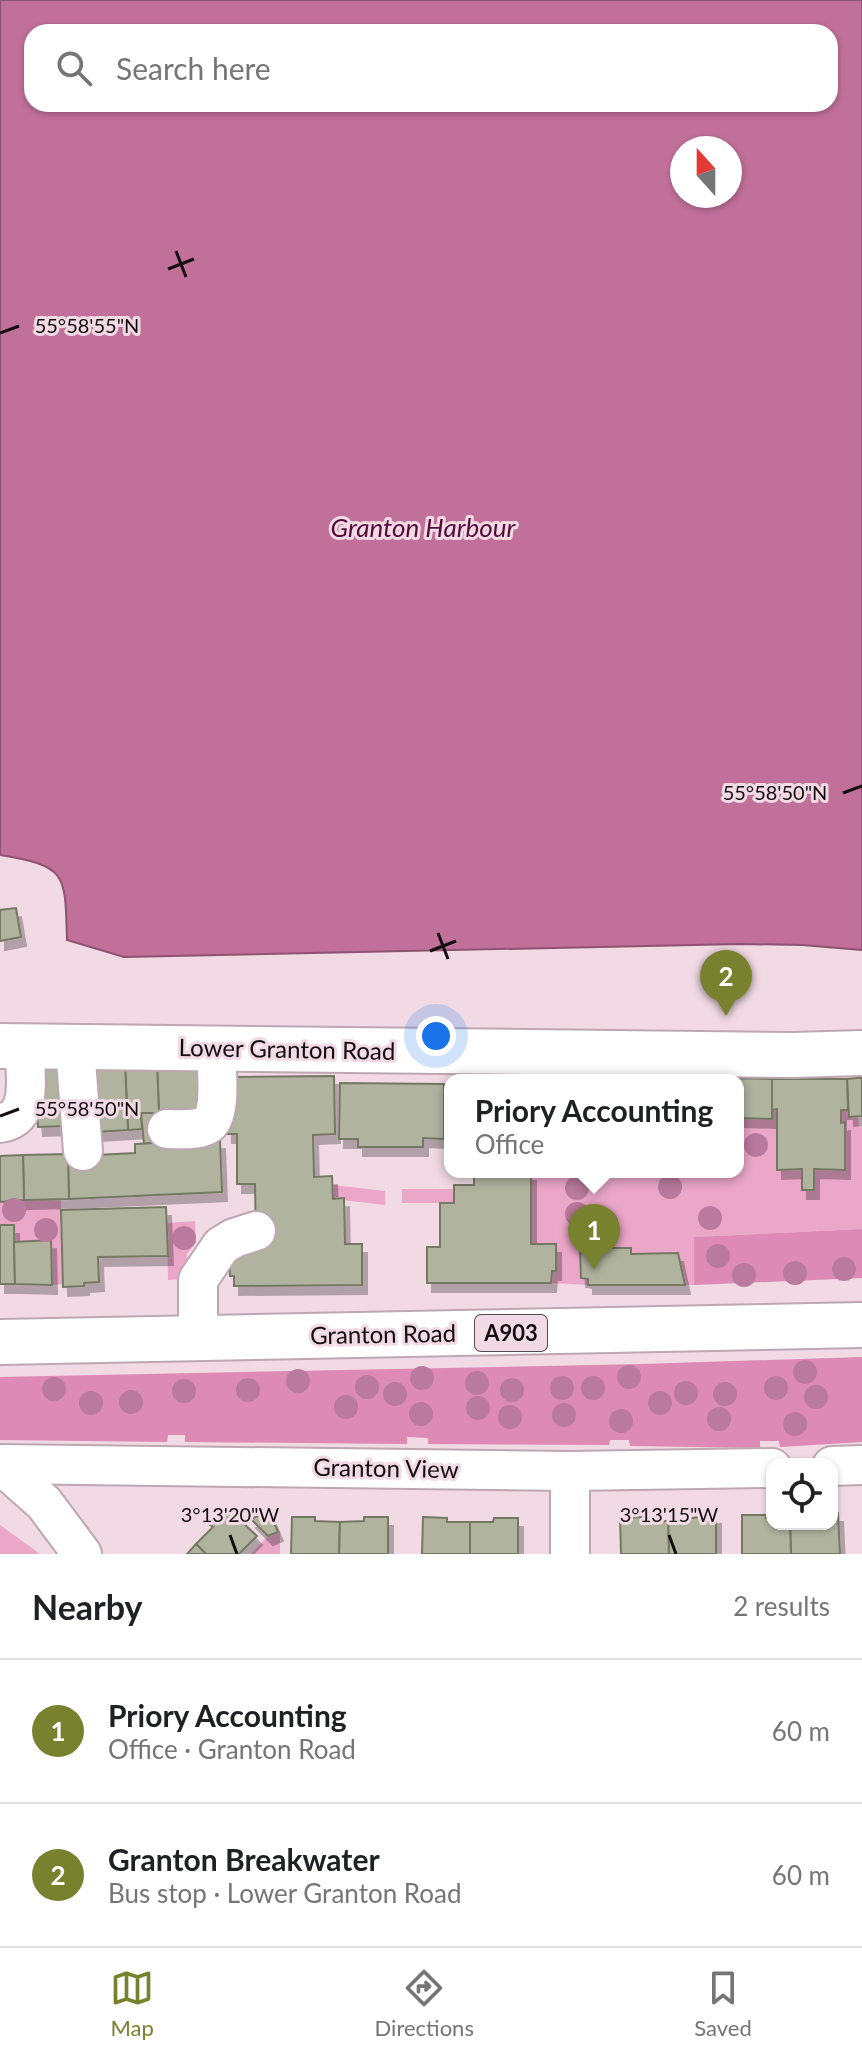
<!DOCTYPE html>
<meta charset="utf-8">
<style>
body{margin:0;font-family:Lato,sans-serif;background:#f2f2f2;color:#202124}
.controls{position:absolute;right:24px;bottom:24px;display:grid;overflow:hidden;border-radius:16px;box-shadow:0 2px 6px #0004}
.controls button{width:72px;height:72px;display:grid;place-items:center;padding:0;border:0;border-bottom:2px solid #e0e0e0;background:#fff;color:#202124;font:40px sans-serif}
.compass{position:absolute;left:670px;top:136px;width:72px;height:72px;border-radius:50%;background:#fff;box-shadow:0 2px 6px #0004;rotate:339deg}
.you{position:absolute;left:436px;top:1036px;width:28px;height:28px;margin:-20px;border:6px solid #fff;border-radius:50%;background:#1a73e8;box-shadow:0 0 0 12px #1a73e833}
.badge{display:grid;place-items:center;width:52px;height:52px;border-radius:50%;background:#78822e;color:#fff;font-size:26px;font-weight:700}
.pin{position:absolute;translate:-50% -66px;filter:drop-shadow(0 2px 4px #0008)}
.pin::after{content:'';position:absolute;top:42px;width:28px;height:24px;background:inherit;clip-path:polygon(0 0,100% 0,50% 100%)}
.popup{position:absolute;left:444px;top:1074px;width:300px;height:104px;box-sizing:border-box;display:grid;place-content:center;border-radius:16px;background:#fff;filter:drop-shadow(0 2px 6px #0005);font-size:26px;white-space:nowrap;color:#757577}
.popup b{font-size:30px;color:#202124}
.popup::after{content:'';position:absolute;left:50%;top:100%;margin-left:-16px;border:16px solid transparent;border-top-color:#fff}
.list{margin:0;padding:0;list-style:none}
h2{display:flex;justify-content:space-between;align-items:center;height:104px;margin:0;padding:0 32px;font-size:34px}
h2 small{font-size:26px;font-weight:400;color:#757577}
.list li{display:grid;grid-template-columns:52px 1fr auto;gap:24px;align-items:center;box-sizing:border-box;height:144px;padding:0 32px;border-top:2px solid #e0e0e0}
.list b{display:block;font-size:30px;white-space:nowrap}
.list p{margin:0;font-size:26px;white-space:nowrap;color:#757577}
.list em{font-size:26px;font-style:normal;color:#757577}
.icon{flex:none;width:44px;height:44px;fill:none;stroke:currentColor;stroke-width:2;stroke-linecap:round;stroke-linejoin:round}
.map{position:relative;flex:none;width:862px;height:1554px;overflow:hidden}
.search{position:absolute;background:#fff;box-shadow:0 2px 6px #0004;left:24px;right:24px;top:24px;height:88px;display:flex;align-items:center;gap:20px;box-sizing:border-box;padding:0 28px;border-radius:24px;color:#757577;font-size:30px}
.sheet{height:392px;background:#fff}
nav{display:flex;justify-content:space-around;align-items:center;box-sizing:border-box;height:112px;border-top:2px solid #e0e0e0;background:#fff;font-size:22px;color:#757577}
nav a{display:grid;justify-items:center;gap:4px}
nav .on{color:#78822e}
.map>svg:first-child{display:block}
.green{fill:#eba7c8}
.forest{fill:#dd8ab4}
.water{fill:#c17099;stroke:#8d5370;stroke-width:2;fill-rule:evenodd}
.building{fill:#b0b49f;stroke:#747864;stroke-width:2;filter:url(#shadow)}
.lines{fill:none;stroke-linecap:round;stroke-linejoin:round}
.minor-casing{stroke:#bda7b1;stroke-width:42}
.major-casing{stroke:#bda7b1;stroke-width:48}
.minor{stroke:#fff;stroke-width:38}
.major{stroke:#fff;stroke-width:44}
.tree{fill:#b97a9d}
.ticks{fill:none;stroke:#150e11;stroke-width:3}
.labels{text-anchor:middle;stroke-width:6;stroke-linejoin:round;paint-order:stroke}
.shield{fill:#f1dae4;stroke:#574b50;stroke-width:2}
.shield-label{font-size:22px;font-weight:bold;fill:#150e11}
.street-label{font-size:24px;fill:#150e11;stroke:#f1dae4}
.water-label{font-size:26px;font-style:italic;fill:#560c39;stroke:#f1dae4}
.ticks-label{font-size:20px;text-anchor:middle;fill:#150e11;stroke:#f1dae4;stroke-width:6;stroke-linejoin:round;paint-order:stroke}
</style>
<div class="map">
<svg width="862" height="1554" viewBox="0 0 862 1554">
<defs>
<filter id="shadow"><feDropShadow dx="5" dy="9" stdDeviation="0" flood-color="#0004"/></filter>
</defs>
<rect width="100%" height="100%" fill="#f1dae4"/>
<!-- green -->
<g class="green">
<polygon points="777,1109 777,1169 802,1169 814,1190 814,1169 845,1169 845,1123 841,1123 841,1110 848,1110 849,1117 858,1117 859,1127 862,1127 862,1229 694,1237 694,1285 685,1285 678,1253 631,1254 630,1248 581,1248 581,1278 588,1279 588,1285 551,1283 552,1271 556,1271 531,1244 531,1172 738,1172 738,1118 771,1119 772,1110"/>
<polygon points="333,1185 385,1191 385,1205 333,1199"/>
<rect x="402" y="1189" width="52" height="14"/>
<polygon points="61,1199 62,1284 52,1285 51,1240 14,1242 14,1225 0,1225 0,1202"/>
<polygon points="195,1221 196,1243 187,1254 188,1279 168,1280 167,1223"/>
<polygon points="0,1525 40,1554 0,1554"/>
<polygon points="280,1531 280,1554 251,1554 268,1536"/>
</g>
<!-- forest -->
<g class="forest">
<polygon points="862,1229 862,1278 694,1285 694,1237"/>
<polygon points="862,1357 862,1442 780,1447 779,1441 760,1441 760,1448 630,1446 629,1440 610,1440 609,1445 428,1444 428,1438 407,1437 407,1444 185,1442 185,1435 168,1435 167,1442 0,1440 0,1377 642,1364"/>
</g>
<!-- water -->
<path class="water" d="M0,0H862V950L802,945L740,944L124,957L67,940C65,874 68,866 0,855ZM32,32H830V104H32ZM682,148H730V196H682Z"/>
<!-- building -->
<g class="building">
<polygon points="16,908 21,937 0,941 0,910"/>
<polygon points="206,1060 209,1110 159,1113 157,1063"/>
<polygon points="61,1062 64,1126 38,1127 34,1064"/>
<polygon points="157,1063 159,1113 141,1113 142,1129 128,1130 125,1064"/>
<polygon points="125,1064 128,1130 95,1132 92,1066"/>
<polygon points="334,1076 335,1134 313,1135 314,1177 332,1176 333,1199 344,1198 345,1244 362,1244 362,1285 234,1286 234,1276 230,1276 229,1248 256,1248 255,1184 237,1184 237,1134 227,1134 227,1077"/>
<polygon points="576,1077 651,1078 651,1080 576,1080"/>
<rect x="651" y="1078" width="42" height="2"/>
<polygon points="725,1078 772,1079 772,1119 738,1118 738,1080"/>
<polygon points="857,1078 862,1078 862,1116 849,1117 847,1079"/>
<polygon points="772,1079 847,1079 848,1110 841,1110 841,1123 845,1122 845,1170 814,1169 814,1190 802,1190 802,1169 777,1170 777,1109 772,1110"/>
<polygon points="340,1083 444,1084 444,1139 423,1138 423,1147 358,1147 358,1139 339,1139"/>
<polygon points="141,1113 159,1113 162,1142 144,1144"/>
<polygon points="220,1140 222,1192 69,1199 68,1164 97,1162 97,1155 135,1153 135,1144"/>
<polygon points="68,1154 69,1199 24,1200 23,1155"/>
<polygon points="23,1155 24,1200 0,1202 0,1156"/>
<polygon points="474,1172 531,1172 531,1244 556,1244 556,1271 552,1271 551,1283 427,1283 427,1247 440,1247 440,1203 454,1203 454,1185 474,1185"/>
<polygon points="166,1207 168,1256 98,1257 99,1282 84,1283 84,1286 63,1287 61,1210"/>
<polygon points="0,1225 14,1225 15,1284 0,1284"/>
<polygon points="51,1240 52,1285 15,1284 14,1242"/>
<polygon points="580,1248 631,1248 631,1254 678,1253 685,1285 588,1285 588,1279 581,1278"/>
<polygon points="226,1507 257,1536 239,1554 206,1554 196,1544 213,1527 210,1525"/>
<polygon points="269,1511 278,1532 268,1536 251,1519"/>
<polygon points="832,1513 838,1513 840,1554 791,1554 790,1524 832,1524"/>
<polygon points="716,1515 716,1554 669,1554 668,1521"/>
<polygon points="742,1515 766,1515 766,1518 772,1518 772,1524 790,1524 791,1554 742,1554"/>
<polygon points="292,1517 315,1517 315,1521 340,1522 339,1554 291,1554"/>
<polygon points="364,1517 388,1517 388,1554 339,1554 340,1522 364,1521"/>
<polygon points="423,1517 447,1518 447,1522 470,1522 470,1554 422,1554"/>
<polygon points="644,1517 644,1521 668,1521 669,1554 621,1554 620,1518"/>
<polygon points="494,1518 518,1518 518,1554 470,1554 470,1522 493,1522"/>
<polygon points="196,1544 206,1554 187,1554"/>
</g>
<g class="lines">
<!-- minor casing -->
<g class="minor-casing">
<g id="minor">
<polyline points="75,1048 83,1151"/>
<path d="M0,1123C35,1119 25,1072 24,1047"/>
<path d="M167,1129C179,1129 196,1131 207,1125C223,1116 216,1066 216,1049"/>
<polyline points="198,1338 198,1280 221,1246 234,1238 256,1231"/>
<polyline points="0,1464 570,1471 772,1468"/>
<polyline points="0,1464 44,1503 82,1554"/>
<polyline points="832,1466 862,1465"/>
<polyline points="570,1471 570,1554"/>
</g>
</g>
<!-- major casing -->
<g class="major-casing">
<g id="major">
<polyline points="0,1046 793,1055 862,1053"/>
<polyline points="0,1342 862,1325"/>
</g>
</g>
<!-- minor -->
<use href="#minor" class="minor"/>
<!-- major -->
<use href="#major" class="major"/>
</g>
<!-- trees -->
<g class="tree">
<circle cx="756" cy="1145" r="12"/>
<circle cx="670" cy="1187" r="12"/>
<circle cx="577" cy="1188" r="12"/>
<circle cx="14" cy="1210" r="12"/>
<circle cx="577" cy="1214" r="12"/>
<circle cx="710" cy="1218" r="12"/>
<circle cx="606" cy="1222" r="12"/>
<circle cx="46" cy="1230" r="12"/>
<circle cx="184" cy="1238" r="12"/>
<circle cx="718" cy="1256" r="12"/>
<circle cx="844" cy="1269" r="12"/>
<circle cx="795" cy="1273" r="12"/>
<circle cx="744" cy="1275" r="12"/>
<circle cx="805" cy="1372" r="12"/>
<circle cx="629" cy="1377" r="12"/>
<circle cx="422" cy="1378" r="12"/>
<circle cx="298" cy="1381" r="12"/>
<circle cx="477" cy="1383" r="12"/>
<circle cx="367" cy="1387" r="12"/>
<circle cx="562" cy="1388" r="12"/>
<circle cx="593" cy="1388" r="12"/>
<circle cx="776" cy="1388" r="12"/>
<circle cx="54" cy="1389" r="12"/>
<circle cx="248" cy="1390" r="12"/>
<circle cx="512" cy="1390" r="12"/>
<circle cx="184" cy="1391" r="12"/>
<circle cx="686" cy="1393" r="12"/>
<circle cx="395" cy="1394" r="12"/>
<circle cx="725" cy="1394" r="12"/>
<circle cx="816" cy="1397" r="12"/>
<circle cx="131" cy="1402" r="12"/>
<circle cx="91" cy="1403" r="12"/>
<circle cx="660" cy="1403" r="12"/>
<circle cx="346" cy="1407" r="12"/>
<circle cx="478" cy="1408" r="12"/>
<circle cx="421" cy="1414" r="12"/>
<circle cx="564" cy="1415" r="12"/>
<circle cx="510" cy="1417" r="12"/>
<circle cx="719" cy="1419" r="12"/>
<circle cx="621" cy="1421" r="12"/>
<circle cx="795" cy="1424" r="12"/>
</g>
<!-- ticks -->
<path class="ticks" d="M176,251L186,277M168,269L194,259M0,333L19,326M843,793L862,786M438,933L448,959M430,951L456,941M0,1116L19,1109M230,1535L237,1554M669,1535L676,1554"/>
<g class="labels">
<!-- shield labels -->
<rect class="shield" x="475" y="1315" width="72" height="36" rx="6"/>
<g class="shield-label">
<text x="511" y="1341">A903</text>
</g>
<!-- street labels -->
<g class="street-label">
<text transform="translate(287 1050) rotate(1)" y="8">Lower Granton Road</text>
<text transform="translate(383 1335) rotate(-1)" y="8">Granton Road</text>
<text transform="translate(386 1469) rotate(1)" y="8">Granton View</text>
</g>
<!-- water labels -->
<g class="water-label">
<text x="423" y="537">Granton Harbour</text>
</g>
</g>
<g class="ticks-label">
<text x="87" y="333">55°58'55"N</text>
<text x="775" y="800">55°58'50"N</text>
<text x="87" y="1116">55°58'50"N</text>
<text x="230" y="1522">3°13'20"W</text>
<text x="669" y="1522">3°13'15"W</text>
</g>
</svg>
<div class="controls">
<button><svg class="icon" aria-label="locate" viewBox="0 0 24 24"><circle cx="12" cy="12" r="6"/><path d="M12 2v4M12 18v4M2 12h4M18 12h4"/></svg></button>
</div>
<svg class="compass" viewBox="-18 -18 36 36"><path d="M0-13l5 13h-10z" fill="#e53935"/><path d="M0 13l5-13h-10z" fill="#757577"/></svg>
<div class="you"></div>
<div class="pin badge" style="left:594px;top:1270px">1</div>
<div class="popup"><b>Priory Accounting</b>Office</div>
<div class="pin badge" style="left:726px;top:1016px">2</div>
<div class="search"><svg class="icon" aria-label="search" viewBox="0 0 24 24"><circle cx="10" cy="10" r="6"/><path d="M15 15l6 6"/></svg>Search here</div>
</div>
<section class="sheet">
<h2>Nearby<small>2 results</small></h2>
<ul class="list">
<li><span class="badge">1</span><div><b>Priory Accounting</b><p>Office · Granton Road</p></div><em>60 m</em></li>
<li><span class="badge">2</span><div><b>Granton Breakwater</b><p>Bus stop · Lower Granton Road</p></div><em>60 m</em></li>
</ul>
</section>
<nav>
<a class="on"><svg class="icon" aria-label="map" viewBox="0 0 24 24"><path d="M3 6l6-2 6 2 6-2v14l-6 2-6-2-6 2zM9 4v14M15 6v14"/></svg>Map</a>
<a><svg class="icon" aria-label="directions" viewBox="0 0 24 24"><path d="M12 3l9 9-9 9-9-9zM9 14v-3h6M13 9l2 2-2 2"/></svg>Directions</a>
<a><svg class="icon" aria-label="saved" viewBox="0 0 24 24"><path d="M7 4h10v16l-5-4-5 4z"/></svg>Saved</a>
</nav>
